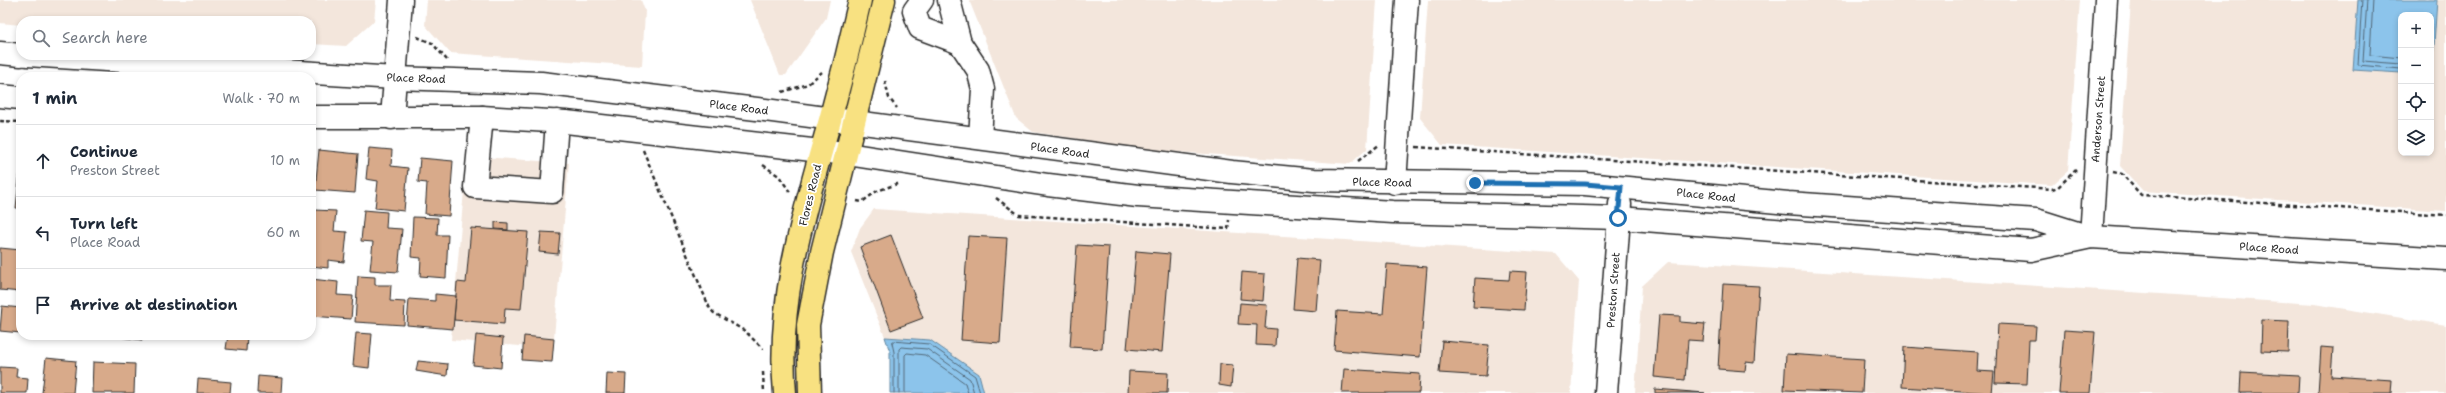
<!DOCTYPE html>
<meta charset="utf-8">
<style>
body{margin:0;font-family:"Shantell Sans",sans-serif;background:#f6f6f7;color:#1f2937}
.controls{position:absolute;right:12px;top:12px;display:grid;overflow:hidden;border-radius:8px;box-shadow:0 2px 6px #0003}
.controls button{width:36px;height:36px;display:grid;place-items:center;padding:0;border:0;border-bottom:1px solid #e0e1e3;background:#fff;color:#1f2937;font:20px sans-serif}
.stop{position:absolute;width:12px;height:12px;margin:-9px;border:3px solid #1f6fb2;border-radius:50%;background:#fff}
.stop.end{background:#1f6fb2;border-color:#fff;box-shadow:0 1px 4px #0008}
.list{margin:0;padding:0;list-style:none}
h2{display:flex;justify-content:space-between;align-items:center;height:52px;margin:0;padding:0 16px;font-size:17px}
h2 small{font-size:13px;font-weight:400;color:#747a83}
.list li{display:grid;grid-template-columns:26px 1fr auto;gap:12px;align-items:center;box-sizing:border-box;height:72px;padding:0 16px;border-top:1px solid #e0e1e3}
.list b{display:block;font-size:15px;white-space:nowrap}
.list p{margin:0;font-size:13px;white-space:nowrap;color:#747a83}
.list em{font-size:13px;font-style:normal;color:#747a83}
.icon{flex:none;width:22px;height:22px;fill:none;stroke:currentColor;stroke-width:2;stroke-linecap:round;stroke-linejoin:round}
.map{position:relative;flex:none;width:2446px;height:393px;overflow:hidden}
.search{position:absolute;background:#fff;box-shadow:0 2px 6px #0003;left:16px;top:16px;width:300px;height:44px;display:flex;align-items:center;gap:10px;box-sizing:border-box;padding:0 14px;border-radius:16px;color:#747a83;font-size:15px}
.panel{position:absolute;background:#fff;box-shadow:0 2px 6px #0003;left:16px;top:72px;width:300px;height:268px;border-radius:16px}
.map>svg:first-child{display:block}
.built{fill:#f3e6dc}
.water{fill:#8cc4eb;stroke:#65879e}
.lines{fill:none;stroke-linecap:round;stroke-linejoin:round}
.shore{stroke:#526878;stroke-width:1}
.building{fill:#d8aa8a;stroke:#2b2b2b}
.minor-casing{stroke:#2b2b2b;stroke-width:25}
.major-casing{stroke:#2b2b2b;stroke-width:25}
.path{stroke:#2b2b2b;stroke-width:2.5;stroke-dasharray:4 3;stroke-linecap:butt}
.minor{stroke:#fff;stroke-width:22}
.major{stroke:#f8e181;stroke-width:22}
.route{stroke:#1f6fb2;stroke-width:5}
.labels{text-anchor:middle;stroke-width:3.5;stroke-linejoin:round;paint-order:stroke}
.street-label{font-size:11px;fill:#2b2b2b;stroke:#fff}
</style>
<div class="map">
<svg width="2446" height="393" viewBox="0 0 2446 393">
<rect width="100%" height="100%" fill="#fff"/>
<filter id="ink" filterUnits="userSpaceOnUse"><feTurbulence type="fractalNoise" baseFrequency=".025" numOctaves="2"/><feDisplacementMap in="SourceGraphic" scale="8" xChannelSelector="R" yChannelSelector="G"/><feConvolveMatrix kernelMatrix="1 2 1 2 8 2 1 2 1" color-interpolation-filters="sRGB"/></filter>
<g filter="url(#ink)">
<!-- built -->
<g class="built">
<polygon points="0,0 376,0 374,21 346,46 311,44 311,21 21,21 21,25 0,23"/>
<polygon points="427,0 641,0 645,11 642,66 450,53 425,25"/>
<polygon points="750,0 830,0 826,18 786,75 780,75"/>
<polygon points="969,0 1377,0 1367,149 1350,164 1149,150 1033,132 1016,118"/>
<polygon points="1428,0 2080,0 2068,171 2052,185 1442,145 1420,118"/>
<polygon points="2131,0 2358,0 2353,70 2401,73 2401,153 2431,153 2431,75 2437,0 2446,0 2446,211 2143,191 2120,166"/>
<polygon points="467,156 569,163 553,349 451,340"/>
<polygon points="874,209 1556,254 1579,281 1571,393 984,393 978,374 930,340 885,337 851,252 860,228"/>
<polygon points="1668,262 2314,304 2446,325 2446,393 1635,393 1642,286"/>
</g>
<!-- water -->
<g class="water">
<polygon points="2358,0 2437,0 2432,75 2431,15 2401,15 2401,73 2353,70"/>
<polygon points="885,337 930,340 979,374 984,393 890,393 890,352"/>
</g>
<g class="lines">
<!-- shore -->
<g class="shore">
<polyline points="2362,0 2358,65 2401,69"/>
<polyline points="2367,0 2363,61 2401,64"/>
<polyline points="2373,0 2370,55 2401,58"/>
<polyline points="894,393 894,352 892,343 893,341 929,344 975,376 980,393"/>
<polyline points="899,393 899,349 901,347 927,349 970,379 974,393"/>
<polyline points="905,393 905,355 907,353 925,355 965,383 968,393"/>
</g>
</g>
<!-- building -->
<g class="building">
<polygon points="369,148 392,150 391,166 408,168 404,211 375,208 378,181 366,179"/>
<polygon points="319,150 358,154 355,193 315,190"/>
<polygon points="420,158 453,161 449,216 425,214 427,183 418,182"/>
<polygon points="21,160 21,208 16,208"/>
<polygon points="314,210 336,211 334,231 347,232 344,262 328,260 328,268 311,266"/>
<polygon points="364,210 387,212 386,228 402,229 398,272 370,270 373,242 361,241"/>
<polygon points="413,217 438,218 437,235 448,235 446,278 420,276 421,258 411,257"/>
<polygon points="495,222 508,223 508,230 495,229"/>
<polygon points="471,228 528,232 521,309 505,308 504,324 454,320 457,282 466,283"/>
<polygon points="541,232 560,233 558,254 539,252"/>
<polygon points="891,235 923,318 891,330 860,247"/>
<polygon points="968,236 1007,238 1000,343 961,340"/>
<polygon points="1077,245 1109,247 1102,349 1070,347"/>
<polygon points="0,248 21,250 21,292 0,290"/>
<polygon points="1136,251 1170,254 1162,352 1127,349"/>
<polygon points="1297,258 1320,260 1316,311 1293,309"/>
<polygon points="1387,264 1427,267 1420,357 1334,350 1337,311 1383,314"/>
<polygon points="1510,271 1527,272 1524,310 1473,307 1475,278 1509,280"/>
<polygon points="1242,272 1265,274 1263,301 1240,299"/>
<polygon points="358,276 375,277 375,285 391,285 390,301 405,302 404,325 355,322"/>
<polygon points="311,279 338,282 337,295 353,296 351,319 311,316"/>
<polygon points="1723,284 1759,286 1754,363 1746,362 1745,371 1718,369"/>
<polygon points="435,294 456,296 453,329 407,325 409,299 435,301"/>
<polygon points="1240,303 1267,305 1265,328 1276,329 1275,346 1256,345 1257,325 1238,324"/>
<polygon points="2,306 21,308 21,333 0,331"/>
<polygon points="1659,315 1680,316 1680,322 1705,324 1703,341 1688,340 1685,380 1654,377"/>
<polygon points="2262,320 2289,321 2288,352 2261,351"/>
<polygon points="1998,324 2036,326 2035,340 2029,340 2027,384 1995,383"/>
<polygon points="2064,330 2095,332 2090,393 2059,393"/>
<polygon points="356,333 372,334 369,368 353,366"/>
<polygon points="120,335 142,335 142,340 119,337"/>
<polygon points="228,335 247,335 246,351 226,349"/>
<polygon points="476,335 503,338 501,368 473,365"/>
<polygon points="524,336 554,339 552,362 522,360"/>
<polygon points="1442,341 1489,345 1486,376 1439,373"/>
<polygon points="1904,347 1978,352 1977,371 1994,372 1992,393 1902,387"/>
<polygon points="2321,347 2333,348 2331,376 2392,380 2391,393 2318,393"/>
<polygon points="1786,354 1864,359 1862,393 1784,390"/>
<polygon points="46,358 76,361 73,393 42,393"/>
<polygon points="418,361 448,364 447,376 416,371"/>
<polygon points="93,362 135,364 134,393 92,393"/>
<polygon points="1220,364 1233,365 1231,387 1219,385"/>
<polygon points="0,367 17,368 16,377 28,378 27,393 0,393"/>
<polygon points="1344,369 1420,374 1419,393 1342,393"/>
<polygon points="1129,371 1168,373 1167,393 1128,393"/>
<polygon points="2241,372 2299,375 2298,393 2240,393"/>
<polygon points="607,373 626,374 625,393 606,393"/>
<polygon points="258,376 282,378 281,393 257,393"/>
<polygon points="198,379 231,382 230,393 197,393"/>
<polygon points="1655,389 1705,393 1655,393"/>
</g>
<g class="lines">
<!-- minor casing -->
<g class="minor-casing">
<g id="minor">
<polyline points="922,0 914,11 920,28 960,43"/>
<polyline points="949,0 960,43 978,70 983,89 980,138"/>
<polyline points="0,53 21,55"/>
<polyline points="27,55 395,78 541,83 765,110 1232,172 1314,180 1585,184 1788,203 2036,220 2090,237"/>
<polyline points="0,96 21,98"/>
<polyline points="311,117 482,117 566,122 847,154 1048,185 1138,196 1393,212 1619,218 2031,250 2091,237 2446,259"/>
<polyline points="482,117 475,187 552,192 557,121"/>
<polyline points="392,118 401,0"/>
<polyline points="1395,183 1407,0"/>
<polyline points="2091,237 2106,0"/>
<polyline points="1606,393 1620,204"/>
</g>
</g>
<!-- major casing -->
<g class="major-casing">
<g id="major">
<path d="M785,393C776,300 805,209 830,120C841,80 851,40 860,0"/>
<polyline points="810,393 808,325 822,252 884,0"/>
</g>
</g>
<!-- path -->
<g class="path">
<polyline points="417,37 432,43 447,60"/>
<polyline points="885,81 889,98 897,108"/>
<polyline points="782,92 808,84 822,72"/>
<polyline points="0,121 21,122"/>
<polyline points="1416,147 2052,189 2058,187 2076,170"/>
<polyline points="643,150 710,309 714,313 745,331 763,349"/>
<polyline points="1358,161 1379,145"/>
<polyline points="763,165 779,176 790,192"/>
<polyline points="2113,172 2122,174 2141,195 2446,215"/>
<polyline points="996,198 1019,215 1228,229 1229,220"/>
<polyline points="857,201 862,202 877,191 900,183"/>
<polyline points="763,372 764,393"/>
</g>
<!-- minor -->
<use href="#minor" class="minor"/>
<!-- major -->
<use href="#major" class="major"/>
</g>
</g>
<g class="lines" filter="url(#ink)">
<!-- route -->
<polyline class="route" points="1475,183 1585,184 1621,187 1618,218"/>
</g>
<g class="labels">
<!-- street labels -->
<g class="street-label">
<text transform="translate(416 78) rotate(2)" y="4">Place Road</text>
<text transform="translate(739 107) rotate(7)" y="4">Place Road</text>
<text transform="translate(2098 119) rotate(-86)" y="4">Anderson Street</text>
<text transform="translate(1060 150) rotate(8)" y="4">Place Road</text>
<text transform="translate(1382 182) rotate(1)" y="4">Place Road</text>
<text transform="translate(810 195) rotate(-76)" y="4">Flores Road</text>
<text transform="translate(1706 195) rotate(6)" y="4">Place Road</text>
<text transform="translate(2269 248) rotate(4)" y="4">Place Road</text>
<text transform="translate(1613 290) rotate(-86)" y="4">Preston Street</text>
</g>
</g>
</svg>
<div class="controls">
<button>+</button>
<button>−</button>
<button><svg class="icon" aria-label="locate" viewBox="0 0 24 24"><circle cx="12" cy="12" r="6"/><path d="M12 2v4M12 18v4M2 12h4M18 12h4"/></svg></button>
<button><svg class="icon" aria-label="layers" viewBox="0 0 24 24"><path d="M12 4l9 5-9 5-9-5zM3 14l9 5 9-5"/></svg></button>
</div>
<div class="stop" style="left:1618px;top:218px"></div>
<div class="stop end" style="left:1475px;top:183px"></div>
<div class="search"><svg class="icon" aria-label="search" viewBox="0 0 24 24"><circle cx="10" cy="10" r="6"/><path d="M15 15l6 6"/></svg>Search here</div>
<section class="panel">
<h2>1 min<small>Walk · 70 m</small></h2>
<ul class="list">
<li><svg class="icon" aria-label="ahead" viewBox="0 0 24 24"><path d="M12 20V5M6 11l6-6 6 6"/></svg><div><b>Continue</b><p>Preston Street</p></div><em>10 m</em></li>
<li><svg class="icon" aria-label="left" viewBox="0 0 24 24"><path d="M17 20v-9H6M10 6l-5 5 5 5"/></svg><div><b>Turn left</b><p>Place Road</p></div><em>60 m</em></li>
<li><svg class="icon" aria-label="arrive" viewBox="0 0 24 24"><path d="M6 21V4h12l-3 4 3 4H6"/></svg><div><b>Arrive at destination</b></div></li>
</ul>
</section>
</div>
